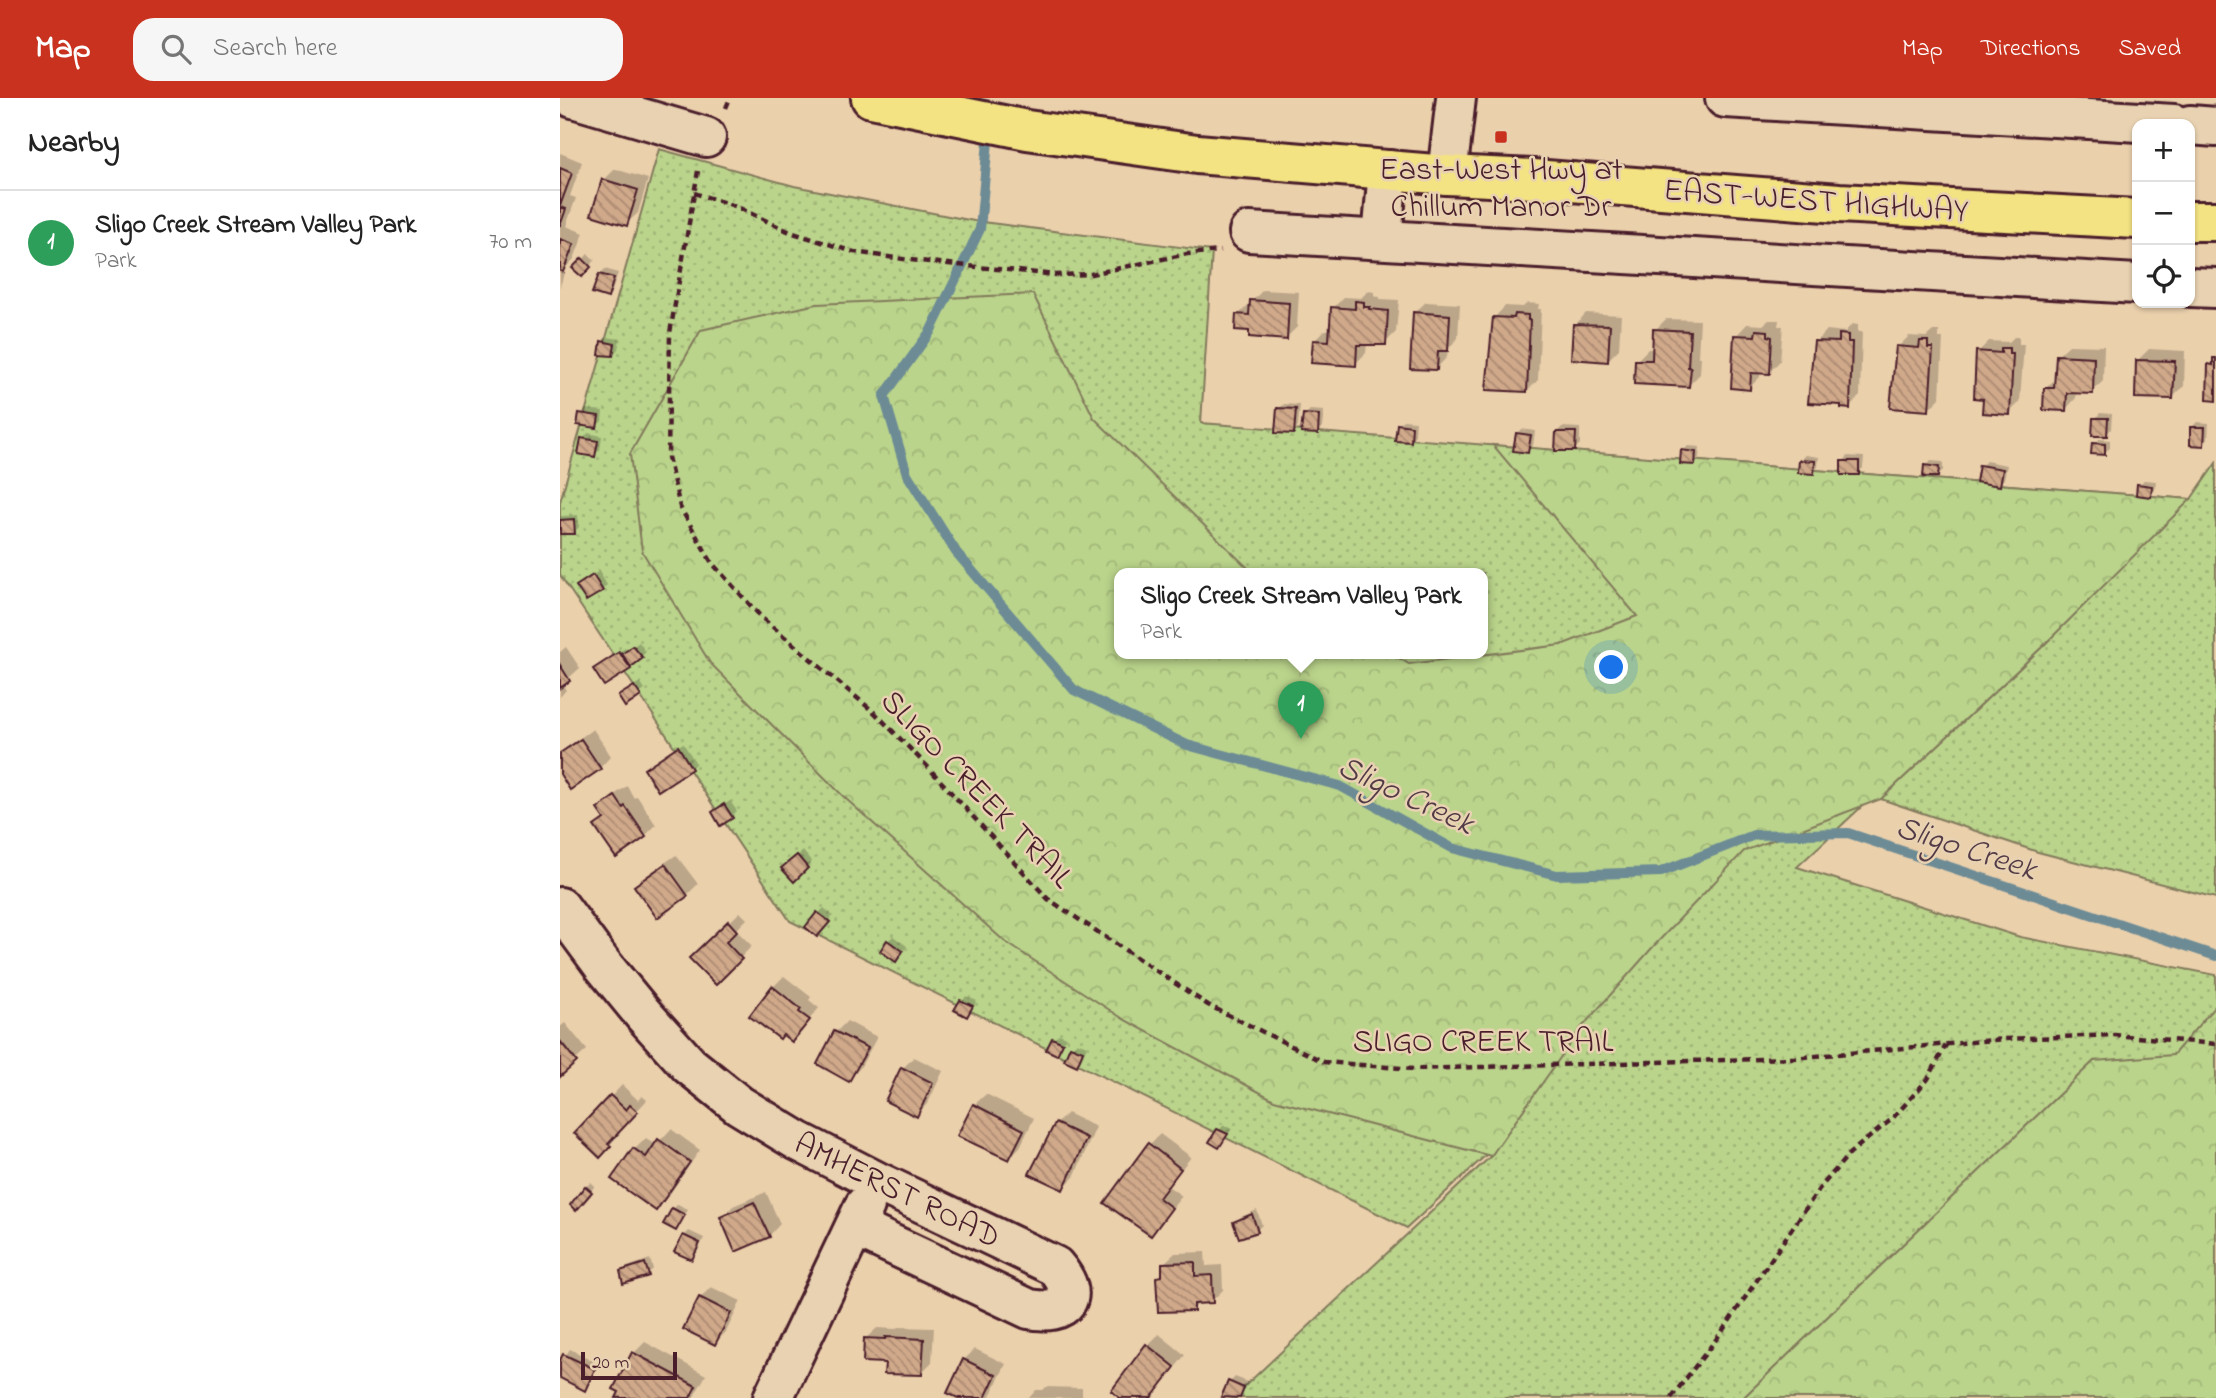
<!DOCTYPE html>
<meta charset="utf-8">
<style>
body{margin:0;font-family:"Indie Flower",sans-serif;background:#f6f6f6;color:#222}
.controls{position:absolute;right:21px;top:21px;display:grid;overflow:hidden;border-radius:14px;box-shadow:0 2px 5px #0004}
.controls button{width:63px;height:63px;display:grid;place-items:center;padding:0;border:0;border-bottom:2px solid #e0e0e0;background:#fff;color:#222;font:35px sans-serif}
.scale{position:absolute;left:21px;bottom:18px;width:96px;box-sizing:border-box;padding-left:7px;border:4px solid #4a1f2b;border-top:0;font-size:19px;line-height:24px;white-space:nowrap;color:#4a1f2b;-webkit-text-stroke:5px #e8d2b1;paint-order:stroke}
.you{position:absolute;left:1052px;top:570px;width:24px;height:24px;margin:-18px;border:5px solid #fff;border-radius:50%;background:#1a73e8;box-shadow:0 0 0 10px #1a73e833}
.badge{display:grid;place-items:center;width:46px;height:46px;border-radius:50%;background:#c8321e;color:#fff;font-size:23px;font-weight:700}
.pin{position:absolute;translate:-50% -58px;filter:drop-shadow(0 2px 4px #0008)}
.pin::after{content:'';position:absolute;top:37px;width:24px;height:21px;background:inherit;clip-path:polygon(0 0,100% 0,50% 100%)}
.popup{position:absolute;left:554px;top:470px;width:374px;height:91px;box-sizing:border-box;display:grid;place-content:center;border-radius:14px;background:#fff;filter:drop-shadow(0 2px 5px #0005);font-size:23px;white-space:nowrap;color:#767676}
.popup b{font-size:26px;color:#222}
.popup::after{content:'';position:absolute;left:50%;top:100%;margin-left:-14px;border:14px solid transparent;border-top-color:#fff}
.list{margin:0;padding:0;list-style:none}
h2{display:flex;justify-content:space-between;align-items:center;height:91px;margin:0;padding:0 28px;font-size:30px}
h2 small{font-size:23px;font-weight:400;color:#767676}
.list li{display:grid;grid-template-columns:46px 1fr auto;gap:21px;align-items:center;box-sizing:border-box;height:105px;padding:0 28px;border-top:2px solid #e0e0e0}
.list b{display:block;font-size:26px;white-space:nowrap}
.list p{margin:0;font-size:23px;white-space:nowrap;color:#767676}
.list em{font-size:23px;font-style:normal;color:#767676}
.icon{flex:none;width:38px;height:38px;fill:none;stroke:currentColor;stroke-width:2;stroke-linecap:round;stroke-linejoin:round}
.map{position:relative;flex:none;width:1656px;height:1300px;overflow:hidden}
header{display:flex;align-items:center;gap:42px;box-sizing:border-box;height:98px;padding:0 35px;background:#c8321e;color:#fff}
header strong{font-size:33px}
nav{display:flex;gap:38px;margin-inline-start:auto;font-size:24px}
.search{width:490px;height:63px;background:#f6f6f6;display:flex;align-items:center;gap:18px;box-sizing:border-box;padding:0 24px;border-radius:21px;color:#767676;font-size:26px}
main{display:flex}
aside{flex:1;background:#fff}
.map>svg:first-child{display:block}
.green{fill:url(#green-dots);stroke:#827a5b;stroke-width:2;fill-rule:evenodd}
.forest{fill:url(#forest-crowns);stroke:#827a5b;stroke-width:2}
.shadow{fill:#0003}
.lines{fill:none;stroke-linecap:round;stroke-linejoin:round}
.stream{stroke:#6c8b95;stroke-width:10}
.building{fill:url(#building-back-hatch);stroke:#4a1f2b;stroke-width:2}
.minor-casing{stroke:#4a1f2b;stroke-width:44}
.major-casing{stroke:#4a1f2b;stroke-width:44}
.path{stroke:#4a1f2b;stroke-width:4.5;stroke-dasharray:7 5;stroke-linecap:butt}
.minor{stroke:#e8d2b1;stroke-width:38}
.major{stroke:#f4e382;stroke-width:38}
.poi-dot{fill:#c8321e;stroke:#e8d2b1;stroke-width:2.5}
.labels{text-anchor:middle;stroke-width:5;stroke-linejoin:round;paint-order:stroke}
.poi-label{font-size:32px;fill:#4a1f2b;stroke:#e8d2b1}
.street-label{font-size:32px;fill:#4a1f2b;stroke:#e8d2b1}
.water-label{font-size:33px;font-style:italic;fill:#523a46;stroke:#e8d2b1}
</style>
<header>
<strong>Map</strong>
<div class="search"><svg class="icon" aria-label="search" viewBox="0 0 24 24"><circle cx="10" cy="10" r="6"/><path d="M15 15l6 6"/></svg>Search here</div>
<nav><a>Map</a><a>Directions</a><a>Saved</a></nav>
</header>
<main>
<aside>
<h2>Nearby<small></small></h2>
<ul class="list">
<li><span class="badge" style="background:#2e9e5b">1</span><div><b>Sligo Creek Stream Valley Park</b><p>Park</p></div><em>70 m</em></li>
</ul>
</aside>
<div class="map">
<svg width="1656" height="1300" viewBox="0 0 1656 1300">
<defs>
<pattern id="green-dots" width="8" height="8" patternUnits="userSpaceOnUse" patternTransform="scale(1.75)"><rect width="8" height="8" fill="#bad48b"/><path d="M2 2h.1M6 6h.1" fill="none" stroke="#a1b678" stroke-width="1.8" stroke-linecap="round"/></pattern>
<pattern id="forest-crowns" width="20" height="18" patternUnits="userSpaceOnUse" patternTransform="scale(1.75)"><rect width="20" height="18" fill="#bad48b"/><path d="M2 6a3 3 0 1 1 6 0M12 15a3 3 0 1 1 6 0" fill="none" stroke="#a1b678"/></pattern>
<pattern id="building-back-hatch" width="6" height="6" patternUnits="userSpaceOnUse" patternTransform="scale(1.75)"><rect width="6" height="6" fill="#d0a98a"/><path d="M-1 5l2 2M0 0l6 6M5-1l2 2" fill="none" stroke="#ab8971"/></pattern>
</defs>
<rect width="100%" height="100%" fill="#ebd0ac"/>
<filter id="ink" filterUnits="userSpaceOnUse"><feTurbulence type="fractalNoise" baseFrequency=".0143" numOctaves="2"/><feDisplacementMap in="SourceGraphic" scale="14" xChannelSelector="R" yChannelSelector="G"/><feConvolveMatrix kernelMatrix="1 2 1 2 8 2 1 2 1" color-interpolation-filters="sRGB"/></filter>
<g filter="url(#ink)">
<!-- green -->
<path class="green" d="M99,51L234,88L414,123L652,153L641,325L1631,401L1656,365V800L1478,754L1321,701L1482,549L1605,425L1237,769L1460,839L1656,877V1300L1534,963L1183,1300H672L931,1058L939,1045L847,1130L230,823L0,477V404ZM559,475H923V555H559Z"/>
<!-- forest -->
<g class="forest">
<polygon points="473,196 534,320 693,475 559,475 559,555 830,555 849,566 1001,547 1077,518 933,347 1631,401 1482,549 1321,701 1184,753 1092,850 1021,930 931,1058 714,1002 565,922 444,843 285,700 150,565 82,453 70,356 141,232 257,206"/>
<polygon points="1656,907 1656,1300 1183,1300 1534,963 1613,957"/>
</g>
<!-- shadow -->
<g class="shadow">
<polygon points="0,55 22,64 10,98 16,100 6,128 24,135 14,161 1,174 4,175 0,189"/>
<polygon points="55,71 88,81 78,115 66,126 44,82"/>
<polygon points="28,156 35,162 22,176 15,170"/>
<polygon points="45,171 58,175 52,193 47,198 40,176"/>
<polygon points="703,192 739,194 737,229 726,240 691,232 678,217 689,206 692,206 692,203"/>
<polygon points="808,193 814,194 814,198 820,199 820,201 839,202 836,234 825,245 807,245 806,255 795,266 754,243 765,232 772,232 773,210 784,199 801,200"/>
<polygon points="866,204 900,206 898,240 888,251 887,259 876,271 854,215"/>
<polygon points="967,205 979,206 978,211 981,211 978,282 967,293 934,220 945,208 963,209"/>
<polygon points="1026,215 1061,217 1059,251 1048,262 1015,227"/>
<polygon points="1106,221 1140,222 1138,259 1141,259 1140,276 1129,287 1077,262 1088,251 1094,251 1095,232"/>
<polygon points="1209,222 1219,222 1218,228 1223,228 1220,263 1209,274 1200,273 1200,279 1189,290 1176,238 1187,226 1203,227"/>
<polygon points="1292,226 1298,227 1298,234 1302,234 1300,298 1289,309 1256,244 1267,232 1285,234"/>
<polygon points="1373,233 1379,233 1379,240 1383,240 1380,300 1369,311 1338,249 1349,238 1366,239"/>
<polygon points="47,239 60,241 58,251 53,257 42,244"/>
<polygon points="1454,239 1459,239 1459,246 1464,246 1460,304 1449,315 1425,299 1418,254 1429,243 1449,244"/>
<polygon points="1509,247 1544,248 1543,283 1532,294 1517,293 1516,300 1505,312 1486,290 1497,279 1497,258"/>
<polygon points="1589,251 1625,253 1624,288 1613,299 1578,262"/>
<polygon points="724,306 740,307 738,329 733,334 719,311"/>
<polygon points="26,311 43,313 42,323 37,328 21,316"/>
<polygon points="750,312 764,313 762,329 757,334 745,317"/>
<polygon points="1540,315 1552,316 1551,331 1546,337 1535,321"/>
<polygon points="843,322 856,323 855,337 850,343 838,327"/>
<polygon points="1637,324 1649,325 1648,341 1643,346 1632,329"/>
<polygon points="1002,329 1020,330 1020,346 1015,351 997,334"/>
<polygon points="962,331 975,333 973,348 968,353 957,336"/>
<polygon points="28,335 42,338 40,352 34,357 23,341"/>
<polygon points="1539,341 1550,342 1550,350 1544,355 1534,346"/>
<polygon points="1128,348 1140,349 1139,360 1134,365 1123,353"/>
<polygon points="1246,357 1259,359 1258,369 1253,374 1241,362"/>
<polygon points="1288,358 1304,359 1303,370 1298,375 1283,364"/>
<polygon points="1371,363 1383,364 1383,372 1378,378 1366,368"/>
<polygon points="1426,363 1447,367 1444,381 1439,386 1421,368"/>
<polygon points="1584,382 1596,383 1595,392 1590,397 1579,387"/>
<polygon points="18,417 19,429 14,434 0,435 1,418"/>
<polygon points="39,473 47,487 42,492 18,488"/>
<polygon points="79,544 86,554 69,570 41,567 65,550 67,553"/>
<polygon points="6,549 20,570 2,586 6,592 0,599 0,554"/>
<polygon points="80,584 85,592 65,606 65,593"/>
<polygon points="33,631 51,658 40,670 0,673 0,654"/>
<polygon points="123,645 136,665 131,670 86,671"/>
<polygon points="67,688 74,700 77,698 96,727 85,738 36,729 45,719 39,711 50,700"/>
<polygon points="170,703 177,713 172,718 159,710"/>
<polygon points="243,753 252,764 234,781 229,765"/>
<polygon points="116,757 138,786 127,797 76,788 87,777"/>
<polygon points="264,810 273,818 262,832 259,815"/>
<polygon points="180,814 187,821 176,832 192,848 156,884 132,860"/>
<polygon points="333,838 347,848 340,857 328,843"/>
<polygon points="224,878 251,899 249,902 259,910 232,942 213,889"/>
<polygon points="406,898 417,903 407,917 397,912"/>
<polygon points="287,923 317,939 300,970 289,982 259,966 276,934"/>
<polygon points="5,925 27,952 0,976 0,929"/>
<polygon points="499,936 507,939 497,955 494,941"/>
<polygon points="517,944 527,948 522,960 517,966 512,949"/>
<polygon points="354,959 383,973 368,1005 357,1017 343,970"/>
<polygon points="62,987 78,1002 82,998 87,1002 58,1033 60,1036 40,1057 17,1035"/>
<polygon points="426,996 474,1020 460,1049 449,1060 399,1038 414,1007"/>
<polygon points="507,1015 536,1029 514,1079 503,1090 496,1026"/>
<polygon points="664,1027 672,1031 659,1048 659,1032"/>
<polygon points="111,1031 140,1052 107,1100 96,1111 53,1080 75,1051 86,1040 96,1047"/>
<polygon points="600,1036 631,1059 608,1088 622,1098 591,1136 589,1047"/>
<polygon points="31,1084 35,1088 20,1105 26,1089"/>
<polygon points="206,1094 220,1126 209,1138 162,1119 173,1108"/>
<polygon points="118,1106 128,1112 116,1131 113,1111"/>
<polygon points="697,1112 702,1127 697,1132 675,1124 681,1119"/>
<polygon points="129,1133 144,1140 137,1155 132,1160 124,1138"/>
<polygon points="645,1154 646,1168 662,1167 663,1192 652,1203 640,1204 633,1211 598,1179 604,1174 603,1166 615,1155"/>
<polygon points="90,1161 93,1171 88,1176 61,1174 67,1169"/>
<polygon points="151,1189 181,1203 166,1234 155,1245 126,1230 140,1200"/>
<polygon points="338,1229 374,1230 372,1264 361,1275 327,1263 305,1241 317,1230 336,1231"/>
<polygon points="599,1236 625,1257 591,1300 563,1300 553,1292 588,1247"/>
<polygon points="85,1244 146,1277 133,1300 58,1300 74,1255"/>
<polygon points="10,1251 36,1264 26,1287 28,1287 24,1291 0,1278 0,1266"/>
<polygon points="415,1251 446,1266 429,1300 402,1300 404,1262"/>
<polygon points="675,1279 688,1284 682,1299 667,1300 663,1298 670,1284"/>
<polygon points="486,1289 522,1290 522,1300 469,1300 476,1292 483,1292"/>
</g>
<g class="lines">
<!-- stream -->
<polyline class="stream" points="429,32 420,131 370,234 324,298 347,376 396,454 514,592 627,647 780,688 892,750 997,777 1101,774 1194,737 1288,735 1656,858"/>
</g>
<!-- building -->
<g class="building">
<polygon points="0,70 12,75 0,108"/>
<polygon points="42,81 78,92 67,128 31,117"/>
<polygon points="0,109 6,111 0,128"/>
<polygon points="0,141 14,146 3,174 0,173"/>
<polygon points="22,160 31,169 22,179 12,170"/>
<polygon points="39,176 54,180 48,200 32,195"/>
<polygon points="690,202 729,205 727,242 689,239 689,233 675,232 676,216 689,217"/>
<polygon points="795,203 804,204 804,209 810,209 809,211 828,213 826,247 797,247 796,268 751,265 753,242 769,243 771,209 795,211"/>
<polygon points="853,214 890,217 888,253 878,253 877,272 850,271"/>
<polygon points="955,216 968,217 968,222 970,222 967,294 926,292 933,219 954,220"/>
<polygon points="1013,226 1050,227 1048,264 1011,261"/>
<polygon points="1093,231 1130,233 1128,269 1131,270 1129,289 1074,286 1075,262 1092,262"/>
<polygon points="1196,232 1208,233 1208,238 1212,239 1210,276 1191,275 1190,292 1171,290 1174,237 1195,238"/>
<polygon points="1279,236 1288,237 1288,244 1292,244 1290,311 1281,310 1281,307 1248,305 1254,243 1279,244"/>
<polygon points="41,243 55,246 53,258 39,257"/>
<polygon points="1360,243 1368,243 1368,250 1373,250 1369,313 1330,310 1336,248 1359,250"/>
<polygon points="1441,250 1449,250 1449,256 1453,256 1450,317 1422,315 1423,301 1414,300 1416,253 1441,255"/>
<polygon points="1496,257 1534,259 1533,296 1507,295 1506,313 1483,312 1484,290 1494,290"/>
<polygon points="1653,260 1656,260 1656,303 1647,302 1648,266 1653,267"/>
<polygon points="1576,262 1615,263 1613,301 1575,300"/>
<polygon points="717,310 736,311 734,336 715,335"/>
<polygon points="19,315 39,318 37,330 17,327"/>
<polygon points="743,316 759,317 758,336 741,335"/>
<polygon points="1533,320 1548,320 1547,338 1532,338"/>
<polygon points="837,326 852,328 851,344 835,343"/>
<polygon points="1630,329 1645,329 1644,348 1630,347"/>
<polygon points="996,334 1016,334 1015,353 995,353"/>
<polygon points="956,335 971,337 968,355 953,353"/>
<polygon points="21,340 38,343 35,359 18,356"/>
<polygon points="1532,345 1545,346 1545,357 1531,356"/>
<polygon points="1121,352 1136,354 1135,367 1120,366"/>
<polygon points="1239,362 1255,363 1254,376 1238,375"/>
<rect x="1281" y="363" width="18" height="14"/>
<polygon points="1364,367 1379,369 1378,379 1363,379"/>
<polygon points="1419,367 1443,371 1440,388 1416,384"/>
<polygon points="1577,386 1592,388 1591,399 1576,397"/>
<polygon points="14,421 15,436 0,436 0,422"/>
<polygon points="33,477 43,493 26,503 16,488"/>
<polygon points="73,548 83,560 71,569 62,556"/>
<polygon points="59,554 71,571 44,588 33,571"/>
<polygon points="0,567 10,583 0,590"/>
<polygon points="74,588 81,598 65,609 58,598"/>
<polygon points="21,641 41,671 10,692 0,676 0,655"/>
<polygon points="118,648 132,671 98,693 84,671"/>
<polygon points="55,698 63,710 65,708 86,739 56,760 34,728 44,721 37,711"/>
<polygon points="164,706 173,720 160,728 152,714"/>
<polygon points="237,757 248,770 234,784 221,770"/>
<polygon points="105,766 128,798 97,820 74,788"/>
<polygon points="257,814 270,824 257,839 245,829"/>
<polygon points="168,823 177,833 166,844 182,861 156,887 129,860"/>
<polygon points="327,842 343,853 336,864 320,853"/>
<polygon points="212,888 241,911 239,914 250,922 232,944 223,937 220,941 189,918"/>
<polygon points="400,902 413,908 407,919 394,912"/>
<polygon points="274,933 308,950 289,984 257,966"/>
<polygon points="492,940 503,945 497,957 486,952"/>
<polygon points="0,943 17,964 0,979"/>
<polygon points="510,948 523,953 517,968 504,962"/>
<polygon points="341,969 373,985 357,1019 325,1003"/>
<polygon points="50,997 66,1012 70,1007 78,1014 48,1046 51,1048 40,1060 14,1035"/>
<polygon points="413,1006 464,1032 449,1062 397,1038"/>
<polygon points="495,1025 527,1040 503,1092 469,1076"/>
<polygon points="657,1031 668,1036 659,1050 649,1044"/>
<polygon points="98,1041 130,1064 96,1113 51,1081 73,1050 86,1059"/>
<polygon points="588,1045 621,1071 599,1100 612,1110 591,1138 544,1105"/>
<polygon points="25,1088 32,1094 16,1113 10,1107"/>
<polygon points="194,1104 210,1139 175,1154 160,1119"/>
<polygon points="112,1110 125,1117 116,1133 103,1126"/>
<polygon points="692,1116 698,1134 679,1140 673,1124"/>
<polygon points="123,1137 140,1145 132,1162 114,1154"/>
<polygon points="635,1164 635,1178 652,1177 653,1205 634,1206 634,1213 598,1214 596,1179 602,1178 602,1165"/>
<polygon points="85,1165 89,1178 63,1186 60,1173"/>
<polygon points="139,1199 171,1215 155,1247 123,1231"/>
<polygon points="325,1239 364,1241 362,1277 324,1276 325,1265 303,1264 304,1240 325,1241"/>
<polygon points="586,1246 615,1269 591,1300 560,1300 551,1293"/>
<polygon points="72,1254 136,1288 130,1300 56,1300 59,1294 53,1291"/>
<polygon points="3,1256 35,1271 25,1293 0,1280 0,1262"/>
<polygon points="403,1261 436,1277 425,1300 398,1300 387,1295"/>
<polygon points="668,1283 684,1290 680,1300 661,1299"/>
</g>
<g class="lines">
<!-- minor casing -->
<g class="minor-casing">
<g id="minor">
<polyline points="13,0 146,39"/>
<polyline points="1165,0 1614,26"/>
<polyline points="1630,27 1656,29"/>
<polyline points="887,77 896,0"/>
<polyline points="689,134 1577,186"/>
<polyline points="822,141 828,72"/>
<polyline points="1630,189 1656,190"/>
<path d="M0,809L42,866L83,916L129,967L179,1007L238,1043L316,1083L495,1168C522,1199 507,1218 469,1211L295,1129"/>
<polyline points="213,1300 305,1107"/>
</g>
</g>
<!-- major casing -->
<g class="major-casing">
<g id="major">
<polyline points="311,0 467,32 637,56 887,77 973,81 1279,105 1577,121"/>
<polyline points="1630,123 1656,123"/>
</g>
</g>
<!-- path -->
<g class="path">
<polyline points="166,10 170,0"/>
<polyline points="138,73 110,235 108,359 120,409 152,465 202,520 315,615 366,667 488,801 648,907 764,964 853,971 1233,960 1445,941 1554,937 1656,946"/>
<polyline points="134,95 175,108 230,134 294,154 350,162 496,177 531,176 627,156 660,153"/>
<polyline points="1111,1300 1161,1235 1259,1091 1290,1055 1332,1021 1368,981 1386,947"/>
</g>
<!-- minor -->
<use href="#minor" class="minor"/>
<!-- major -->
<use href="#major" class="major"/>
</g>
</g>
<!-- markers -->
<rect class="poi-dot" x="934" y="32" width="14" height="14" rx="3.5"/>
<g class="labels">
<!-- poi labels -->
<g class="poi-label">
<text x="941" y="81">East-West Hwy at<tspan x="941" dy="37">Chillum Manor Dr</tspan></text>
</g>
<!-- street labels -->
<g class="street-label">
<text transform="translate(1256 101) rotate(4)" y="11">EAST-WEST HIGHWAY</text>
<text transform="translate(418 690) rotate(46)" y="11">SLIGO CREEK TRAIL</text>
<text x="923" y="953">SLIGO CREEK TRAIL</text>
<text transform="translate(338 1091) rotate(26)" y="11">AMHERST ROAD</text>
</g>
<!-- water labels -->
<g class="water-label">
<text transform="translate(847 695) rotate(25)" y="12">Sligo Creek</text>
<text transform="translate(1407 748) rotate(18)" y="12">Sligo Creek</text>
</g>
</g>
</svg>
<div class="controls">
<button>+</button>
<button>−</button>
<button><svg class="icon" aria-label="locate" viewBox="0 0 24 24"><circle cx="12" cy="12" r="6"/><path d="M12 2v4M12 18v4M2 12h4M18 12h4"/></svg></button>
</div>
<div class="scale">20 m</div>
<div class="you"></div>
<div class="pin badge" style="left:741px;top:641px;background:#2e9e5b">1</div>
<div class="popup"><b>Sligo Creek Stream Valley Park</b>Park</div>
</div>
</main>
